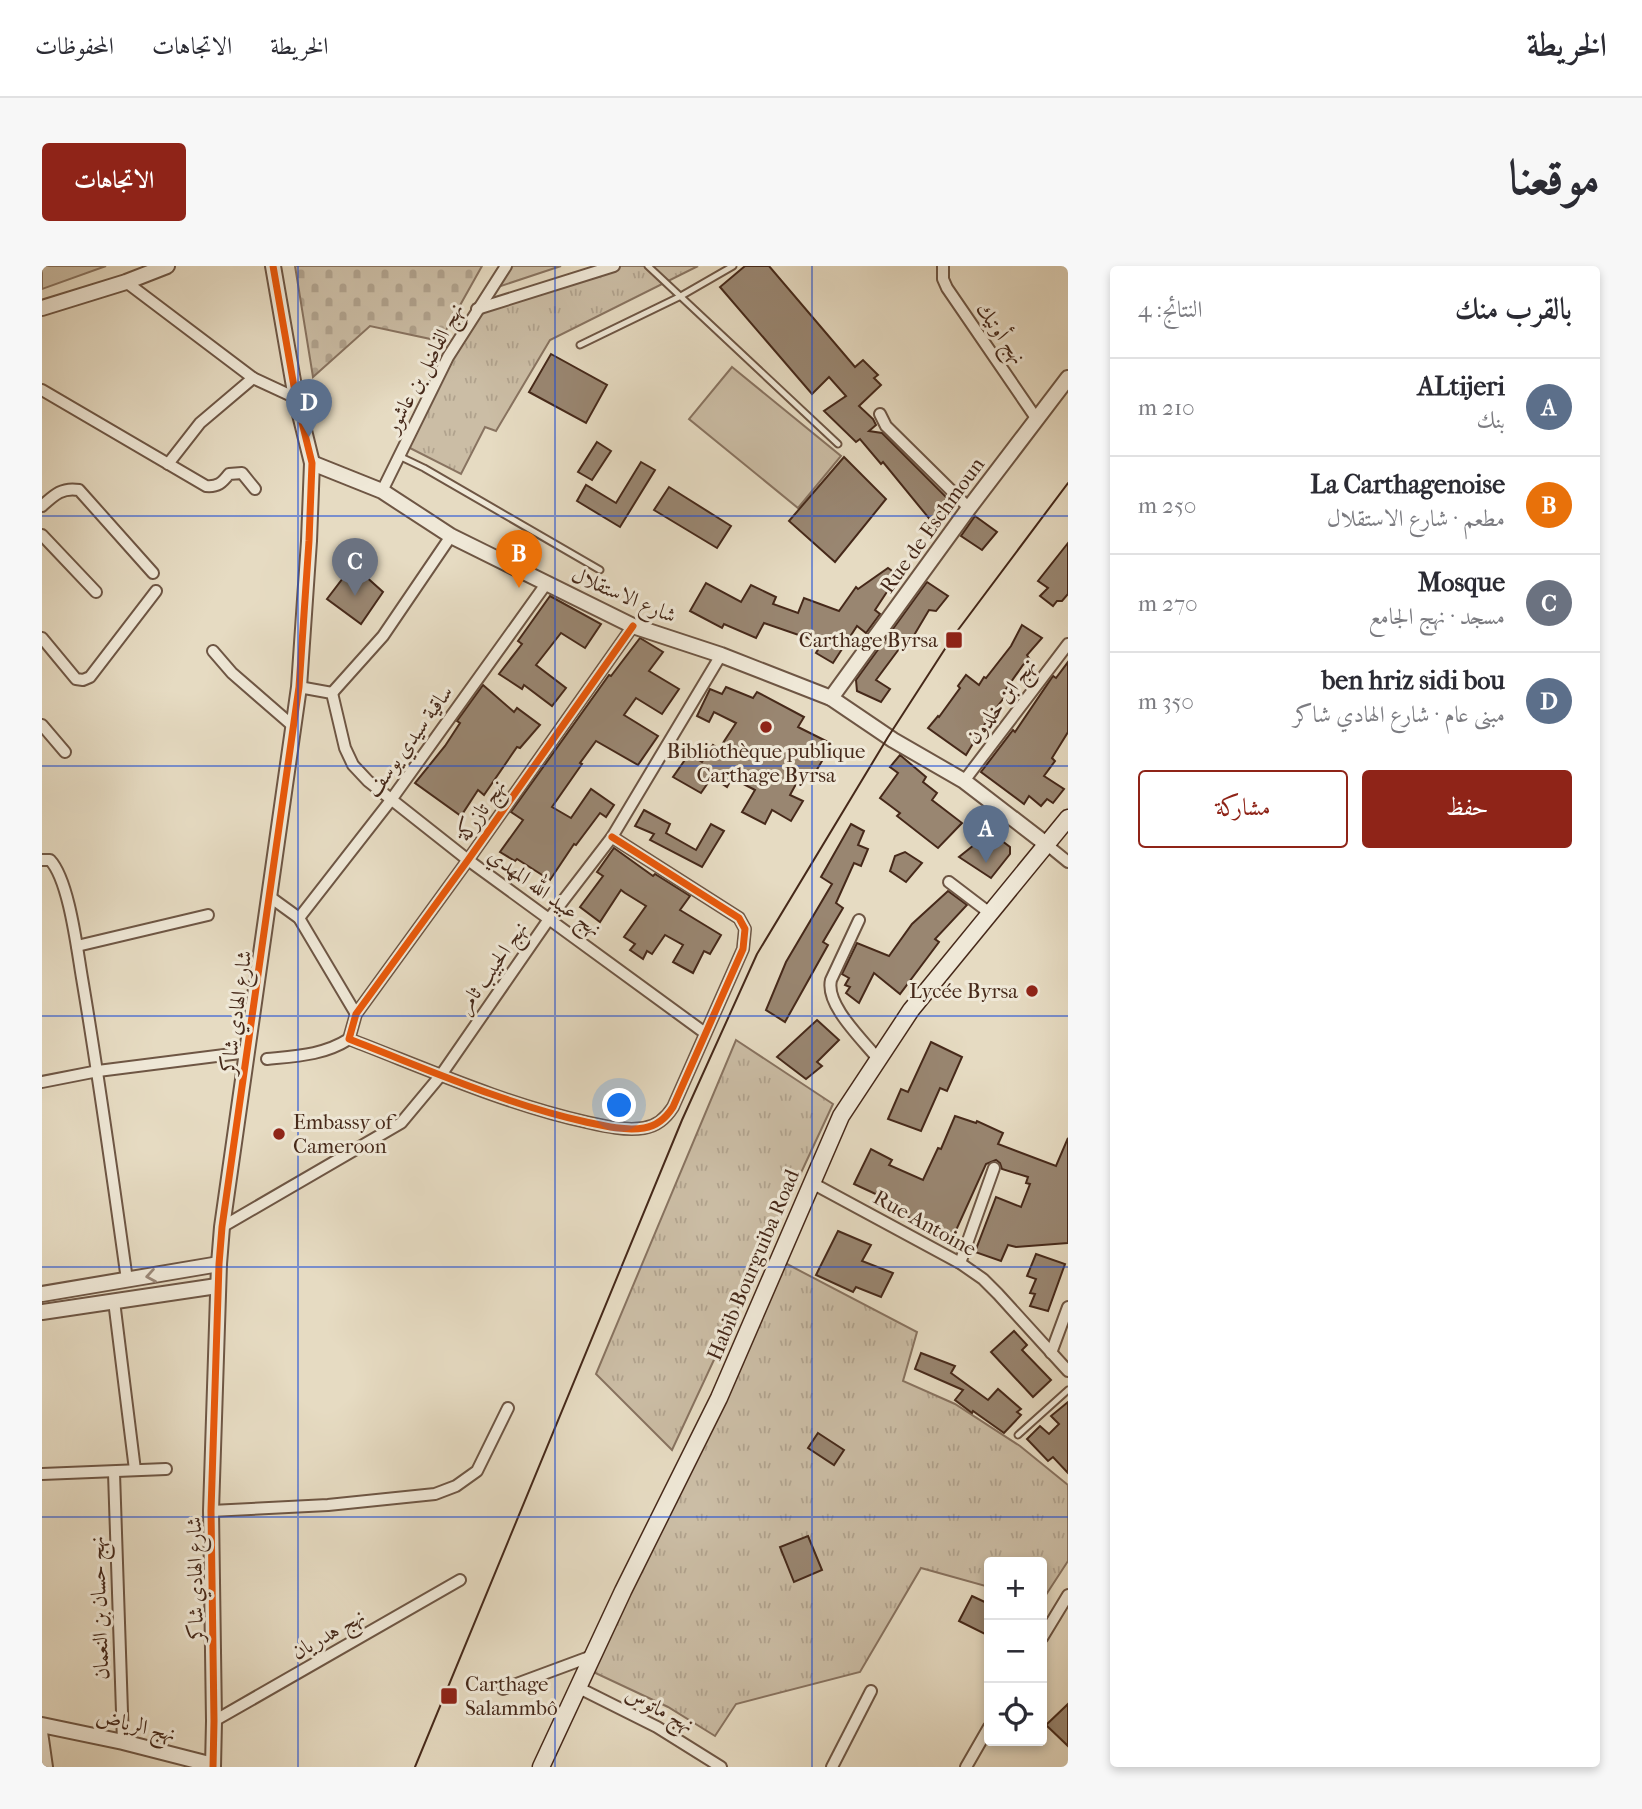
<!DOCTYPE html>
<html lang="ar">
<meta charset="utf-8">
<style>
body{margin:0;font-family:"IM FELL French Canon",Amiri,serif;background:#f7f7f7;color:#2b2b33;direction:rtl}
.controls{position:absolute;right:21px;bottom:21px;display:grid;overflow:hidden;border-radius:7px;box-shadow:0 4px 10px #0003}
.controls button{width:63px;height:63px;display:grid;place-items:center;padding:0;border:0;border-bottom:2px solid #e1e1e2;background:#fff;color:#2b2b33;font:35px sans-serif}
.you{position:absolute;left:578px;top:840px;width:24px;height:24px;margin:-18px;border:5px solid #fff;border-radius:50%;background:#1a73e8;box-shadow:0 0 0 10px #1a73e833}
.badge{display:grid;place-items:center;width:46px;height:46px;border-radius:50%;background:#8f2418;color:#fff;font-size:23px;font-weight:700}
.pin{position:absolute;translate:-50% -58px;filter:drop-shadow(0 2px 4px #0008)}
.pin::after{content:'';position:absolute;top:37px;width:24px;height:21px;background:inherit;clip-path:polygon(0 0,100% 0,50% 100%)}
.list{margin:0;padding:0;list-style:none}
h2{display:flex;justify-content:space-between;align-items:center;height:91px;margin:0;padding:0 28px;font-size:30px}
h2 small{font-size:23px;font-weight:400;color:#7c7c81}
.list li{display:grid;grid-template-columns:46px 1fr auto;gap:21px;align-items:center;box-sizing:border-box;height:98px;padding:0 28px;border-top:2px solid #e1e1e2}
.list b{display:block;font-size:26px;white-space:nowrap}
.list p{margin:0;font-size:23px;white-space:nowrap;color:#7c7c81}
.list em{font-size:23px;font-style:normal;color:#7c7c81}
.actions{display:flex;gap:14px;padding:21px 28px}
.actions a{flex:1;padding:16px 0;border:2px solid #8f2418;border-radius:7px;text-align:center;font-size:24px;color:#8f2418}
.actions .main{background:#8f2418;color:#fff}
.icon{flex:none;width:38px;height:38px;fill:none;stroke:currentColor;stroke-width:2;stroke-linecap:round;stroke-linejoin:round}
.map{position:relative;flex:none;width:1026px;height:1501px;overflow:hidden;direction:ltr;border-radius:7px}
header{display:flex;align-items:center;gap:42px;box-sizing:border-box;height:98px;padding:0 35px;background:#fff;border-bottom:2px solid #e1e1e2}
header strong{font-size:33px}
nav{display:flex;gap:38px;margin-inline-start:auto;font-size:24px}
.intro{display:flex;align-items:center;justify-content:space-between;box-sizing:border-box;height:168px;padding:0 42px}
h1{margin:0;font-size:49px}
.button{padding:18px 32px;border-radius:7px;background:#8f2418;color:#fff;font-size:24px;font-weight:700}
main{display:flex;gap:42px;padding:0 42px}
aside{flex:1;background:#fff;border-radius:7px;box-shadow:0 4px 10px #0003}
.map>svg:first-child{display:block}
.green{fill:#cbbda5;stroke:#887360;stroke-width:2}
.cemetery{fill:url(#cemetery-stones);stroke:#887360;stroke-width:2}
.park{fill:url(#park-tufts);stroke:#887360;stroke-width:2}
.building{fill:#998671;stroke:#46291a;stroke-width:2}
.lines{fill:none;stroke-linecap:round;stroke-linejoin:round}
.service-casing{stroke:#6e5644;stroke-width:9}
.minor-casing{stroke:#6e5644;stroke-width:14}
.tertiary-casing{stroke:#6e5644;stroke-width:18}
.secondary-casing{stroke:#46291a;stroke-width:19}
.service{stroke:#efe8d7;stroke-width:5}
.minor{stroke:#efe8d7;stroke-width:10}
.tertiary{stroke:#efe8d7;stroke-width:14}
.secondary{stroke:#efe8d7;stroke-width:16}
.tram{stroke:#46291a;stroke-width:2}
.cycleway-casing{stroke:#efe8d7;stroke-width:11}
.cycleway{stroke:#e8590c;stroke-width:7}
.oneway{stroke:#9a8878}
.grid{fill:none;stroke:#1d4ed8;stroke-width:2;stroke-opacity:0.55}
.poi-dot{fill:#8f2418;stroke:#efe8d7;stroke-width:2.5}
.labels{text-anchor:middle;stroke-width:6;stroke-linejoin:round;paint-order:stroke}
.street-label{font-size:21px;fill:#46291a;stroke:#efe8d7}
.poi-label{font-size:21px;fill:#46291a;stroke:#efe8d7;text-anchor:end}
</style>
<header>
<strong>الخريطة</strong>
<nav><a>الخريطة</a><a>الاتجاهات</a><a>المحفوظات</a></nav>
</header>
<div class="intro"><h1>موقعنا</h1><a class="button">الاتجاهات</a></div>
<main>
<aside>
<h2>بالقرب منك<small>النتائج: 4</small></h2>
<ul class="list">
<li><span class="badge" style="background:#5c6f8a">A</span><div><b>ALtijeri</b><p>بنك</p></div><em>210 m</em></li>
<li><span class="badge" style="background:#e8710a">B</span><div><b>La Carthagenoise</b><p>مطعم · شارع الاستقلال</p></div><em>250 m</em></li>
<li><span class="badge" style="background:#6b7280">C</span><div><b>Mosque</b><p>مسجد · نهج الجامع</p></div><em>270 m</em></li>
<li><span class="badge" style="background:#5c6f8a">D</span><div><b>ben hriz sidi bou</b><p>مبنى عام · شارع الهادي شاكر</p></div><em>350 m</em></li>
</ul>
<div class="actions"><a class="main">حفظ</a><a>مشاركة</a></div>
</aside>
<div class="map">
<svg width="1026" height="1501" viewBox="0 0 1026 1501">
<defs>
<pattern id="cemetery-stones" width="16" height="16" patternUnits="userSpaceOnUse" patternTransform="scale(1.75)"><rect width="16" height="16" fill="#cbbda5"/><path d="M2 7V4a2 2 0 0 1 4 0v3zM10 15v-3a2 2 0 0 1 4 0v3z" fill="#b0a28d"/></pattern>
<pattern id="park-tufts" width="24" height="20" patternUnits="userSpaceOnUse" patternTransform="scale(1.75)"><rect width="24" height="20" fill="#cbbda5"/><path d="M3 7l-1-3M5 7V3M7 7l1-3M15 17l-1-3M17 17v-4M19 17l1-3" fill="none" stroke="#b0a28d"/></pattern>
</defs>
<rect width="100%" height="100%" fill="#e6dbc2"/>
<filter id="stains"><feTurbulence type="fractalNoise" baseFrequency=".00286" numOctaves="4"/><feColorMatrix values="0 0 0 0 .2 0 0 0 0 .09 0 0 0 0 .02 0 0 0 .5 -.17"/></filter>
<radialGradient id="worn" r=".72"><stop offset=".6" stop-color="#630" stop-opacity="0"/><stop offset="1" stop-color="#630" stop-opacity=".3"/></radialGradient>
<!-- green -->
<g class="green">
<polygon points="0,0 64,0 0,23"/>
<polygon points="462,0 519,0 447,24"/>
<polygon points="690,101 799,190 756,242 647,153"/>
</g>
<!-- cemetery -->
<polygon class="cemetery" points="253,0 440,0 398,75 328,60 271,111"/>
<!-- park -->
<g class="park">
<polygon points="560,0 656,0 508,74 454,165 443,161 419,208 362,179 439,40"/>
<polygon points="694,774 791,838 630,1184 554,1108"/>
<polygon points="743,997 875,1066 861,1115 913,1138 978,1180 1026,1219 1026,1295 1000,1335 1000,1296 947,1296 947,1321 879,1302 818,1406 694,1438 673,1470 626,1441 547,1404"/>
</g>
<!-- building -->
<g class="building">
<polygon points="703,0 727,0 813,101 821,94 836,109 832,112 839,119 817,140 831,153 834,159 827,165 840,167 907,234 890,256 841,196 839,198 818,173 814,176 782,145 804,130 787,111 770,128 678,21"/>
<polygon points="509,88 565,119 544,157 487,126"/>
<polygon points="555,176 569,185 550,214 536,206"/>
<polygon points="802,191 844,233 793,296 747,255"/>
<polygon points="599,196 613,204 578,261 535,235 544,219 574,237"/>
<polygon points="627,221 689,260 675,282 612,244"/>
<polygon points="933,250 955,266 940,284 919,270"/>
<polygon points="1026,277 1026,328 1020,335 1015,335 1011,340 998,330 1006,322 996,315"/>
<polygon points="311,299 341,326 319,358 285,333"/>
<polygon points="846,302 856,309 833,344 838,348 824,367 815,360 791,397 774,387 780,377 722,357 714,372 682,358 680,362 648,345 664,317 699,336 709,319 734,331 731,338 756,347 762,332 797,345 814,321 816,323"/>
<polygon points="885,316 906,330 894,345 887,344 871,371 860,385 857,383 834,414 848,423 839,436 815,425 814,414"/>
<polygon points="508,330 559,358 543,382 519,367 494,399 524,422 510,440 482,419 480,423 457,408 480,378 476,375"/>
<polygon points="980,359 1000,372 985,389 988,394 981,399 962,426 965,428 947,451 924,489 886,462 896,450 897,451 918,422 916,420 924,409 937,419 942,411 944,412 969,380"/>
<polygon points="598,372 621,386 607,405 637,423 620,448 594,432 582,449 616,470 596,499 554,475 538,497 540,498 510,541 529,552 549,523 572,539 564,551 558,547 534,579 532,578 508,614 475,593 473,595 458,586 481,554 469,546 567,409 569,410"/>
<polygon points="1026,396 1026,466 1010,492 1013,495 1002,510 1022,523 1011,537 1005,533 999,540 987,530 982,538 939,506 971,464 973,466 1011,410 1014,412"/>
<polygon points="441,419 472,446 475,442 498,459 478,482 475,481 442,529 436,524 419,550 373,517 403,480 418,457 415,455"/>
<polygon points="684,421 711,432 715,426 762,451 756,461 790,478 770,512 760,507 748,529 761,535 749,555 730,544 723,558 700,546 713,524 690,512 685,521 670,511 659,527 631,511 647,488 660,496 671,479 677,483 694,457 672,446 667,456 655,450 668,423 680,428"/>
<polygon points="858,489 884,511 881,516 895,527 890,534 920,557 896,582 855,550 858,547 838,532 856,507 848,501"/>
<polygon points="602,544 628,558 624,567 654,584 669,558 682,565 660,601 608,574 612,568 593,560"/>
<polygon points="809,558 822,565 816,579 826,583 819,600 812,597 794,637 801,642 781,676 786,679 743,756 724,744 744,696 790,618 779,611"/>
<polygon points="951,568 968,581 968,588 949,612 917,591 937,575 942,580"/>
<polygon points="572,582 611,610 613,608 648,630 638,644 679,669 668,688 662,685 651,707 631,696 641,679 623,669 610,688 605,685 601,693 588,684 593,678 582,671 604,640 583,627 579,624 558,656 538,641 561,610 555,606"/>
<polygon points="863,586 880,597 864,616 848,605 853,590"/>
<polygon points="906,625 925,639 893,673 897,676 858,728 832,707 817,737 804,727 808,721 803,719 807,712 800,708 815,677 847,690 870,658"/>
<polygon points="775,754 797,774 775,796 780,800 764,813 735,791"/>
<polygon points="889,776 920,791 905,825 898,822 879,865 846,853 859,823 866,826"/>
<polygon points="913,850 934,857 935,855 961,867 956,878 1014,900 1026,872 1026,977 974,981 966,979 959,995 933,986 954,931 979,941 988,918 984,917 986,911 960,903 958,897 954,894 944,898 911,971 861,949 864,942 812,918 829,883 850,894 847,899 881,914 896,882 899,883"/>
<polygon points="796,965 829,979 820,995 851,1007 839,1031 814,1021 811,1026 774,1009"/>
<polygon points="994,988 1023,998 1006,1045 988,1040 993,1028 988,1027 994,1013 985,1010"/>
<polygon points="972,1065 985,1079 980,1084 1009,1114 991,1131 949,1086"/>
<polygon points="879,1087 913,1100 909,1107 946,1134 956,1123 979,1143 975,1146 979,1149 962,1167 931,1145 930,1147 913,1134 921,1124 873,1103"/>
<polygon points="1026,1136 1026,1207 1011,1191 1006,1195 985,1173 998,1160 1007,1168 1017,1158 1009,1150"/>
<polygon points="776,1167 802,1184 792,1199 766,1182"/>
<polygon points="766,1270 780,1304 752,1316 738,1281"/>
<polygon points="930,1330 947,1338 947,1370 917,1355"/>
<polygon points="1026,1438 1026,1480 1004,1459"/>
</g>
<g class="lines">
<!-- service casing -->
<g class="service-casing">
<g id="service">
<polyline points="606,0 796,178"/>
<polyline points="538,79 639,30 691,0"/>
<polyline points="357,190 382,202 558,304"/>
<polyline points="976,1169 1026,1124"/>
</g>
</g>
<!-- minor casing -->
<g class="minor-casing">
<g id="minor">
<polyline points="901,0 901,13 905,22 994,152"/>
<polyline points="84,16 211,112 254,132"/>
<polyline points="435,43 572,0"/>
<path d="M0,124L164,220C176,221 180,217 187,208L200,207L213,223"/>
<polyline points="838,148 844,160 927,242"/>
<polyline points="126,198 158,157 211,112"/>
<polyline points="340,225 406,91 464,0"/>
<path d="M0,240C12,229 20,221 37,224L111,307"/>
<polyline points="0,269 54,326"/>
<polyline points="0,372 34,413 41,414 48,411 114,325"/>
<polyline points="171,385 190,407 251,460"/>
<polyline points="257,421 290,427 303,482 311,499 326,515 426,594 663,767"/>
<polyline points="290,427 341,370 409,270"/>
<polyline points="0,459 23,486"/>
<polyline points="922,515 1026,378"/>
<path d="M570,571L697,652L703,663L701,683L631,841C624,852 615,860 602,862C583,865 562,860 544,856C463,838 385,803 307,773L314,748L426,594L591,360"/>
<polyline points="1004,578 1026,596"/>
<path d="M0,594H8C27,614 35,683 40,712C57,812 71,913 85,1014"/>
<polyline points="907,616 949,648"/>
<polyline points="228,631 257,652 314,748"/>
<polyline points="257,652 349,534 504,318"/>
<path d="M817,654L789,714C783,739 821,774 836,793"/>
<polyline points="35,680 166,649"/>
<path d="M225,793C255,790 282,789 307,773"/>
<polyline points="0,816 56,805 206,786"/>
<polyline points="770,917 918,997 941,1013 956,1028 1026,1105"/>
<polyline points="180,961 359,857 399,809 507,653 570,571 679,389"/>
<polyline points="918,997 952,902"/>
<polyline points="72,1035 93,1204"/>
<polyline points="1009,1087 1026,1041"/>
<polyline points="72,1207 81,1476"/>
<polyline points="0,1208 124,1203"/>
<polyline points="169,1245 286,1239 393,1228 414,1220 435,1205 466,1142"/>
<polyline points="1000,1372 1026,1329"/>
<polyline points="537,1422 615,1461 679,1501"/>
<polyline points="461,1423 550,1390"/>
<polyline points="172,1455 418,1314"/>
<polyline points="0,1466 5,1501"/>
<polyline points="790,1501 829,1425"/>
<polyline points="924,1501 947,1461"/>
</g>
</g>
<!-- tertiary casing -->
<g class="tertiary-casing">
<g id="tertiary">
<polyline points="0,42 84,16 125,0"/>
<polyline points="270,197 340,225 409,270 591,360 679,389 789,432 851,474 922,515 1004,578"/>
<polyline points="789,432 927,242 1026,112"/>
<polyline points="0,1028 177,998"/>
<polyline points="0,1046 175,1020"/>
<polyline points="0,1459 81,1476 171,1499"/>
<polyline points="171,1501 172,1455 169,1245 177,998 180,961 257,421 267,275 270,197 254,132 231,0"/>
</g>
</g>
<!-- secondary casing -->
<g class="secondary-casing">
<polyline id="secondary" points="499,1501 581,1325 677,1132 799,850 869,744 1026,552"/>
</g>
<!-- service -->
<use href="#service" class="service"/>
<!-- minor -->
<use href="#minor" class="minor"/>
<!-- tertiary -->
<use href="#tertiary" class="tertiary"/>
<!-- secondary -->
<use href="#secondary" class="secondary"/>
<!-- tram -->
<polyline class="tram" points="373,1501 640,854 715,688 846,471 910,372 1026,217"/>
<!-- cycleway casing -->
<g class="cycleway-casing">
<g id="cycleway">
<path d="M570,571L697,652L703,663L701,683L631,841C624,852 615,860 602,862C583,865 562,860 544,856C463,838 385,803 307,773L314,748L426,594L591,360"/>
<polyline points="171,1501 172,1455 169,1245 177,998 180,961 257,421 267,275 270,197 254,132 231,0"/>
</g>
</g>
<!-- cycleway -->
<use href="#cycleway" class="cycleway"/>
</g>
<!-- one-way arrows -->
<defs><path id="oneway-chevron" d="M-2-3.5L2.5 0L-2 3.5" fill="none" stroke-width="1.6" stroke-linecap="round" stroke-linejoin="round" transform="scale(1.75)"/></defs>
<use class="oneway" href="#oneway-chevron" transform="translate(109 1010) rotate(170)"/>
<!-- grid -->
<path class="grid" d="M256,0V1501M513,0V1501M770,0V1501M0,250H1026M0,500H1026M0,750H1026M0,1001H1026M0,1251H1026"/>
<!-- markers -->
<g class="poi-dot">
<rect x="903" y="365" width="18" height="18" rx="3.5"/>
<circle cx="724" cy="461" r="7"/>
<circle cx="990" cy="725" r="7"/>
<circle cx="237" cy="868" r="7"/>
<rect x="398" y="1421" width="18" height="18" rx="3.5"/>
</g>
<g class="labels">
<!-- street labels -->
<g class="street-label">
<text transform="translate(959 67) rotate(55)" y="7">نهج أوتيك</text>
<text transform="translate(382 102) rotate(-62)" y="7">نهج الفاضل بن عاشور</text>
<text transform="translate(890 259) rotate(-54)" y="7">Rue de Eschmoun</text>
<text transform="translate(582 329) rotate(23)" y="7">شارع الاستقلال</text>
<text transform="translate(959 435) rotate(-53)" y="7">نهج ابن خلدون</text>
<text transform="translate(367 475) rotate(-54)" y="7">ساقية سيدي يوسف</text>
<text transform="translate(439 544) rotate(-55)" y="7">نهج تازركة</text>
<text transform="translate(503 626) rotate(36)" y="7">نهج عبيد الله المهدي</text>
<text transform="translate(450 701) rotate(-55)" y="7">نهج الحبيب ثامر</text>
<text transform="translate(194 746) rotate(-82)" y="7">شارع الهادي شاكر</text>
<text transform="translate(883 957) rotate(29)" y="7">Rue Antoine</text>
<text transform="translate(711 999) rotate(-67)" y="7">Habib Bourguiba Road</text>
<text transform="translate(153 1313) rotate(-91)" y="7">شارع الهادي شاكر</text>
<text transform="translate(57 1342) rotate(-92)" y="7">نهج حسان بن النعمان</text>
<text transform="translate(286 1368) rotate(-30)" y="7">نهج هدريان</text>
<text transform="translate(618 1443) rotate(28)" y="7">نهج ماتوس</text>
<text transform="translate(94 1459) rotate(13)" y="7">نهج الرياض</text>
</g>
<!-- poi labels -->
<g class="poi-label">
<text x="896" y="381">Carthage Byrsa</text>
<text x="724" y="492" text-anchor="middle">Bibliothèque publique<tspan x="724" dy="24">Carthage Byrsa</tspan></text>
<text x="976" y="732">Lycée Byrsa</text>
<text x="251" y="863" text-anchor="start">Embassy of<tspan x="251" dy="24">Cameroon</tspan></text>
<text x="423" y="1425" text-anchor="start">Carthage<tspan x="423" dy="24">Salammbô</tspan></text>
</g>
</g>
<rect width="100%" height="100%" filter="url(#stains)"/>
<rect width="100%" height="100%" fill="url(#worn)"/>
</svg>
<div class="controls">
<button>+</button>
<button>−</button>
<button><svg class="icon" aria-label="locate" viewBox="0 0 24 24"><circle cx="12" cy="12" r="6"/><path d="M12 2v4M12 18v4M2 12h4M18 12h4"/></svg></button>
</div>
<div class="you"></div>
<div class="pin badge" style="left:944px;top:597px;background:#5c6f8a">A</div>
<div class="pin badge" style="left:477px;top:322px;background:#e8710a">B</div>
<div class="pin badge" style="left:313px;top:330px;background:#6b7280">C</div>
<div class="pin badge" style="left:267px;top:171px;background:#5c6f8a">D</div>
</div>
</main>
